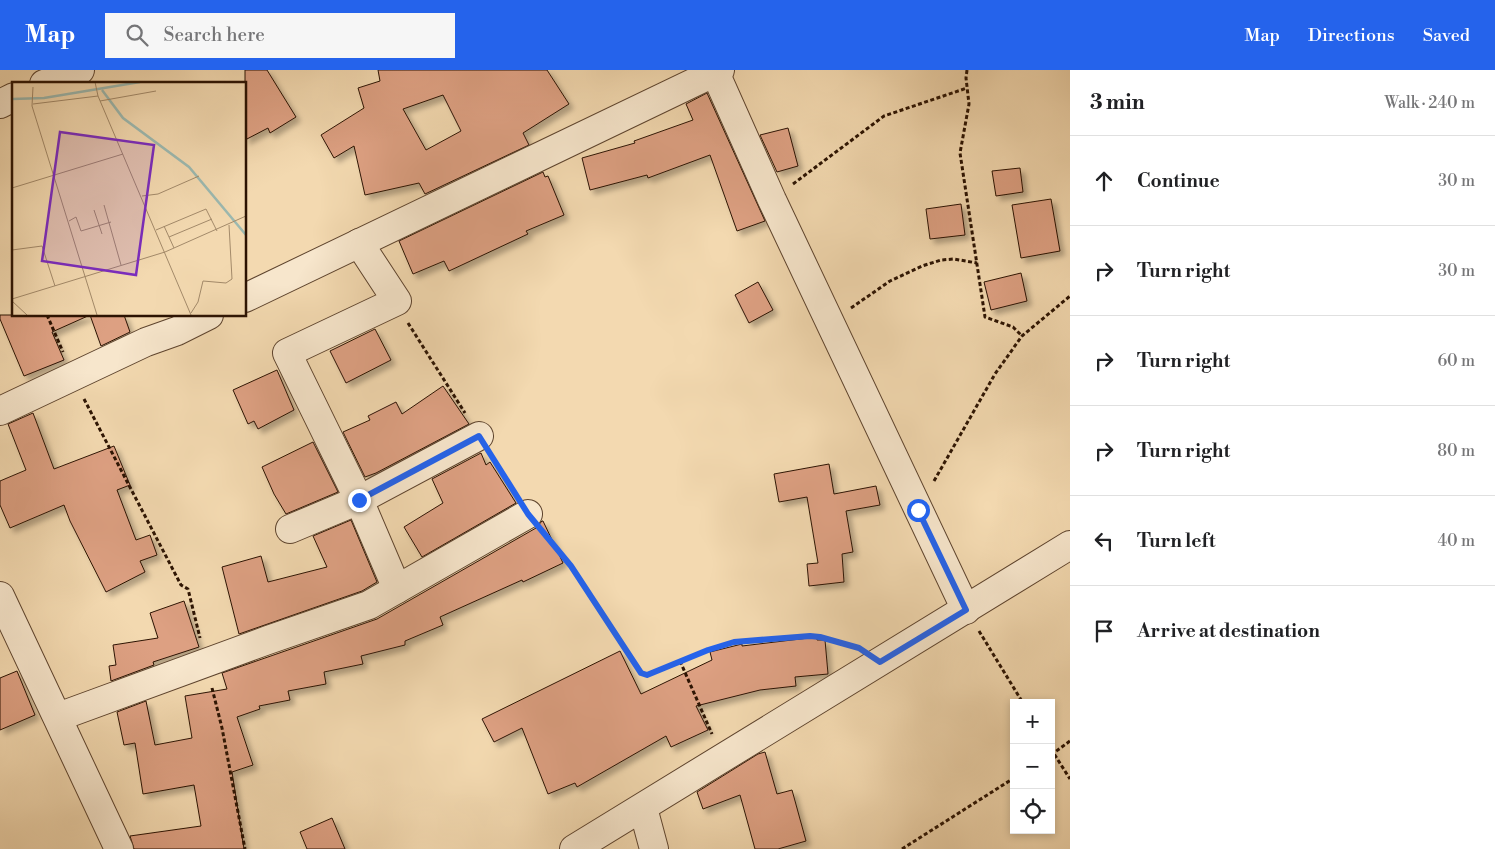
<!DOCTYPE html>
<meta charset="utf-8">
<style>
body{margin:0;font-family:"Libre Bodoni",serif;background:#f6f6f6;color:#202124}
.controls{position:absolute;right:15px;bottom:15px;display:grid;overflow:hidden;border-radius:0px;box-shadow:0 2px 8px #0003}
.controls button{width:45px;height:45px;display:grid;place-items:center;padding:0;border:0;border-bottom:1px solid #e0e0e0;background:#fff;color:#202124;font:25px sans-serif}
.stop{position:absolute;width:15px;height:15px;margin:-11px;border:4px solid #2563eb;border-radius:50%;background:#fff}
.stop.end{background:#2563eb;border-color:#fff;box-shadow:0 1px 5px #0008}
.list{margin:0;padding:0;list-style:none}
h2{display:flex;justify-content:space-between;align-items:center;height:65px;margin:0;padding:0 20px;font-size:21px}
h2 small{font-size:16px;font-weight:400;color:#757577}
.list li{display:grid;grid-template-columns:32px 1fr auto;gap:15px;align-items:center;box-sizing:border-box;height:90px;padding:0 20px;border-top:1px solid #e0e0e0}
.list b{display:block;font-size:19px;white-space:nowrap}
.list em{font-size:16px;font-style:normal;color:#757577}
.icon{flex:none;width:28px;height:28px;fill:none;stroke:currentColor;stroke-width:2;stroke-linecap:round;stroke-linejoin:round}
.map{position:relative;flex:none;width:1070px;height:779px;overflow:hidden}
header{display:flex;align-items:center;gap:30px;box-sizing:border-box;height:70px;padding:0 25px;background:#2563eb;color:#fff}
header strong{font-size:24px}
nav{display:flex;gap:28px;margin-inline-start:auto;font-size:18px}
.search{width:350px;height:45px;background:#f6f6f6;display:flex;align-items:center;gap:12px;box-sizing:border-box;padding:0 18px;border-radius:0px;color:#757577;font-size:19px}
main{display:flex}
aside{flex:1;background:#fff}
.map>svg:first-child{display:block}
.building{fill:#dda082;stroke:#2c1302;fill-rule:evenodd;filter:url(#shadow)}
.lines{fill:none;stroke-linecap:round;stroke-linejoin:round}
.minor-casing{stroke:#5e442e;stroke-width:30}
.path{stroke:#2c1302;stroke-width:3;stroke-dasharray:4 2.5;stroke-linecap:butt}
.minor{stroke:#f7e6cc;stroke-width:28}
.route{stroke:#2563eb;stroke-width:6}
.inset-river{fill:none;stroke:#9cb9b0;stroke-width:2.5}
.inset-road{fill:none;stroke:#a38a6a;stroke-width:1}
.view{fill:#7b2cbf;fill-opacity:0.15;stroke:#7b2cbf;stroke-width:2.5}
.inset-edge{fill:none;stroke:#2c1302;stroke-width:2.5}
</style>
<header>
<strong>Map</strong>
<div class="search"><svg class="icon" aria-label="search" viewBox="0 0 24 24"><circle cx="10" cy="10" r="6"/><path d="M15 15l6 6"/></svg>Search here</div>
<nav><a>Map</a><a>Directions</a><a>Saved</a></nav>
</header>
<main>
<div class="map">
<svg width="1070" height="779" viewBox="0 0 1070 779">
<defs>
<filter id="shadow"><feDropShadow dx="4.5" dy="4.5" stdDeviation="2.5" flood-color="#0004"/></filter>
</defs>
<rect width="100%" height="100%" fill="#f3d9b0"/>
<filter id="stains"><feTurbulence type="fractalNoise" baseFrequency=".004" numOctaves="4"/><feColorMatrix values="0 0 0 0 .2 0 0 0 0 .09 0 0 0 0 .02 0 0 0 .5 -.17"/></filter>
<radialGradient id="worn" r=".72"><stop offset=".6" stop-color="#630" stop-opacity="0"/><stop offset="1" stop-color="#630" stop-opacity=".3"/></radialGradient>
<!-- building -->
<g class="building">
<polygon points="245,0 267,0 296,47 270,63 268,58 245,70"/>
<path d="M378,0H547L569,34L523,63L529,75L425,124L419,113L365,125L354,76L334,88L321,65L364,38L358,18L380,11ZM443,25L461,61L426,80L403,39Z"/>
<polygon points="707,23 765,151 737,161 710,85 648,108 647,105 590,120 582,88 635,73 634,71 693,50 686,34"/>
<polygon points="788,58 798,96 777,102 760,65"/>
<polygon points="1020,98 1023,122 996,126 992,101"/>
<polygon points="543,102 545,107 548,106 564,145 526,161 528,164 449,201 444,191 413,204 399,171"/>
<polygon points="1051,129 1060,181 1021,188 1012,135"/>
<polygon points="961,134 965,165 930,169 926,139"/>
<polygon points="1021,203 1027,231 991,240 984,212"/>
<polygon points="758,212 773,240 749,253 735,225"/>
<polygon points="0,245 90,245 52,262 64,290 24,306 0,249"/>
<polygon points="90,245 124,245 130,262 101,276"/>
<polygon points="375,259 391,290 346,313 330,281"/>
<polygon points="277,300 294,340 258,359 254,351 248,354 233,320"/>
<polygon points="443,316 469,354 376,403 365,407 343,362 370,350 368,346 396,332 402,344"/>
<polygon points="33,343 54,399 114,376 130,415 117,420 136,470 150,465 157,485 140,491 145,502 106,522 70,451 64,435 10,458 0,435 0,411 26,400 8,354"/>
<polygon points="313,372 338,422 286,444 274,424 262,397"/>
<polygon points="481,383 486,395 490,392 516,433 422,487 404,457 443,433 432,409"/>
<polygon points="829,394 834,424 876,416 880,435 846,441 853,482 842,484 844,512 809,516 807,494 818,493 807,427 779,432 774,404"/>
<polygon points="351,450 377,512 362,521 239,564 222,497 261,486 268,512 327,497 313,466"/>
<polygon points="542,451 543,451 563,493 523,512 522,510 440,547 443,555 405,571 405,575 361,586 363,594 324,602 326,614 288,621 290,630 259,636 260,639 237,647 253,695 232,702 244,779 134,779 130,766 201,756 194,715 143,724 135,673 124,675 117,642 146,631 155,675 192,668 185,626 227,619 222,603 377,549 536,458"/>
<polygon points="184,531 199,577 153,592 154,595 111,611 109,596 116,595 113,575 158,568 150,543"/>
<polygon points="817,567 817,570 825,570 828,604 795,607 796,616 760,620 696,636 708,660 671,677 666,666 577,717 575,713 548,724 522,658 494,672 482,649 620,581 641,624 712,590 710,582 742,574 742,576"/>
<polygon points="17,601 35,645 0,660 0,608"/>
<polygon points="765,682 777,724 792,720 806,771 778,779 755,779 740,725 703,739 697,722 758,684"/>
<polygon points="332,748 345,779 307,779 300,762"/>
</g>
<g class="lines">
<!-- minor casing -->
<g class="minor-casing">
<g id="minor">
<polyline points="714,0 772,130 966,540"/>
<polyline points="44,14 80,0"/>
<polyline points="0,34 14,27"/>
<polyline points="359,173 397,231 287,283 359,430 397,519"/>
<polyline points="245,228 720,0"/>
<polyline points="0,341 146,272 177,261 209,245"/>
<polyline points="290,459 359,430 479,366"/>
<polyline points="0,526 119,779"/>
<polyline points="58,647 268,570 369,535 528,444"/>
<polyline points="643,738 654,779"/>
<polyline points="574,779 1070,475"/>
</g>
</g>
<!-- path -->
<g class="path">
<polyline points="967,0 966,8 969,34 960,83 985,247 1013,257 1022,266"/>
<polyline points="793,114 884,46 967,18"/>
<polyline points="851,238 890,211 922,196 941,190 954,189 977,193"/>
<polyline points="47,245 63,282"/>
<polyline points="408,253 465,343"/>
<polyline points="84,329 181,515 188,519 200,568"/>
<polyline points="493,389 514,421"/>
<polyline points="934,411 995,304 1022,266 1070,226"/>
<polyline points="544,463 571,496 641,603 647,605 708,580 734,572 810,566 820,567 854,577"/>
<polyline points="979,561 1023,633"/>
<polyline points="680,591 712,664"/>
<polyline points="212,618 222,658 245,779"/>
<polyline points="1051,679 1070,709"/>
<polyline points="1051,685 1070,671"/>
<polyline points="902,779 1014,708"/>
</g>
<!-- minor -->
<use href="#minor" class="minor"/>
</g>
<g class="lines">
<!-- route -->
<polyline class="route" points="359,430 479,366 528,444 571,496 641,603 647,605 708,580 734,572 810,566 820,567 859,578 880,592 966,540 918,440"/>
</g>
<!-- overview -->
<g transform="translate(12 12)">
<rect width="234" height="234" fill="#f3d9b0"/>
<path class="inset-river" d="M90,8L111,36L177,85L234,153M0,17L32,16L128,0"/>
<path class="inset-road" d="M83,0L86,14L179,233M21,5L20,24L85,233M88,19L144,9M21,22L86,14M0,106L111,72M130,114L146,112L187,94M92,123L109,183M82,128L90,152M57,139L64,135L69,149L99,140M152,144L162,166M144,148L194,127L205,149M157,155L200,137M0,168L30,164L43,204M0,217L153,170L234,134M0,219L15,233M179,231L186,220L191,199L214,201L220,197L217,143"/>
<path class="view" d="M48,50L142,63L124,193L30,179Z"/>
<rect width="234" height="234" class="inset-edge"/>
</g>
<rect width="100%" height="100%" filter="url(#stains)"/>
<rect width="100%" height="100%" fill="url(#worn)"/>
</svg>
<div class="controls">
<button>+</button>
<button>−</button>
<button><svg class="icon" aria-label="locate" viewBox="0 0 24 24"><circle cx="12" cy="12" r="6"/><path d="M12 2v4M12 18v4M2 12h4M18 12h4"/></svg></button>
</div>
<div class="stop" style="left:918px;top:440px"></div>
<div class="stop end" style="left:359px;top:430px"></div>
</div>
<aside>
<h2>3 min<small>Walk · 240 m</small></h2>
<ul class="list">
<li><svg class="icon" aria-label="ahead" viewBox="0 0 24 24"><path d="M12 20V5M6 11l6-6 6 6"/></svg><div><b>Continue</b></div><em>30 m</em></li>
<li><svg class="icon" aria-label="right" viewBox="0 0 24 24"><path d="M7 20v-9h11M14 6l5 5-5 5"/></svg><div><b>Turn right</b></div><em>30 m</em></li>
<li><svg class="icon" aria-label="right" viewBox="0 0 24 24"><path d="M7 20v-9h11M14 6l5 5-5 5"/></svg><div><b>Turn right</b></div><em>60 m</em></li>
<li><svg class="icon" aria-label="right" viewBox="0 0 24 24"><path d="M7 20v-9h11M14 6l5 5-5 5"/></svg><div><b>Turn right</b></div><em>80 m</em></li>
<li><svg class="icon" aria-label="left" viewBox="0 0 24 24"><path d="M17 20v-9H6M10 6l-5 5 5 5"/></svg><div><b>Turn left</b></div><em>40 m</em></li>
<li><svg class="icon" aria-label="arrive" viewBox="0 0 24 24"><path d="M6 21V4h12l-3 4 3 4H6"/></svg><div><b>Arrive at destination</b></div></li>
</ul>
</aside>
</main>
